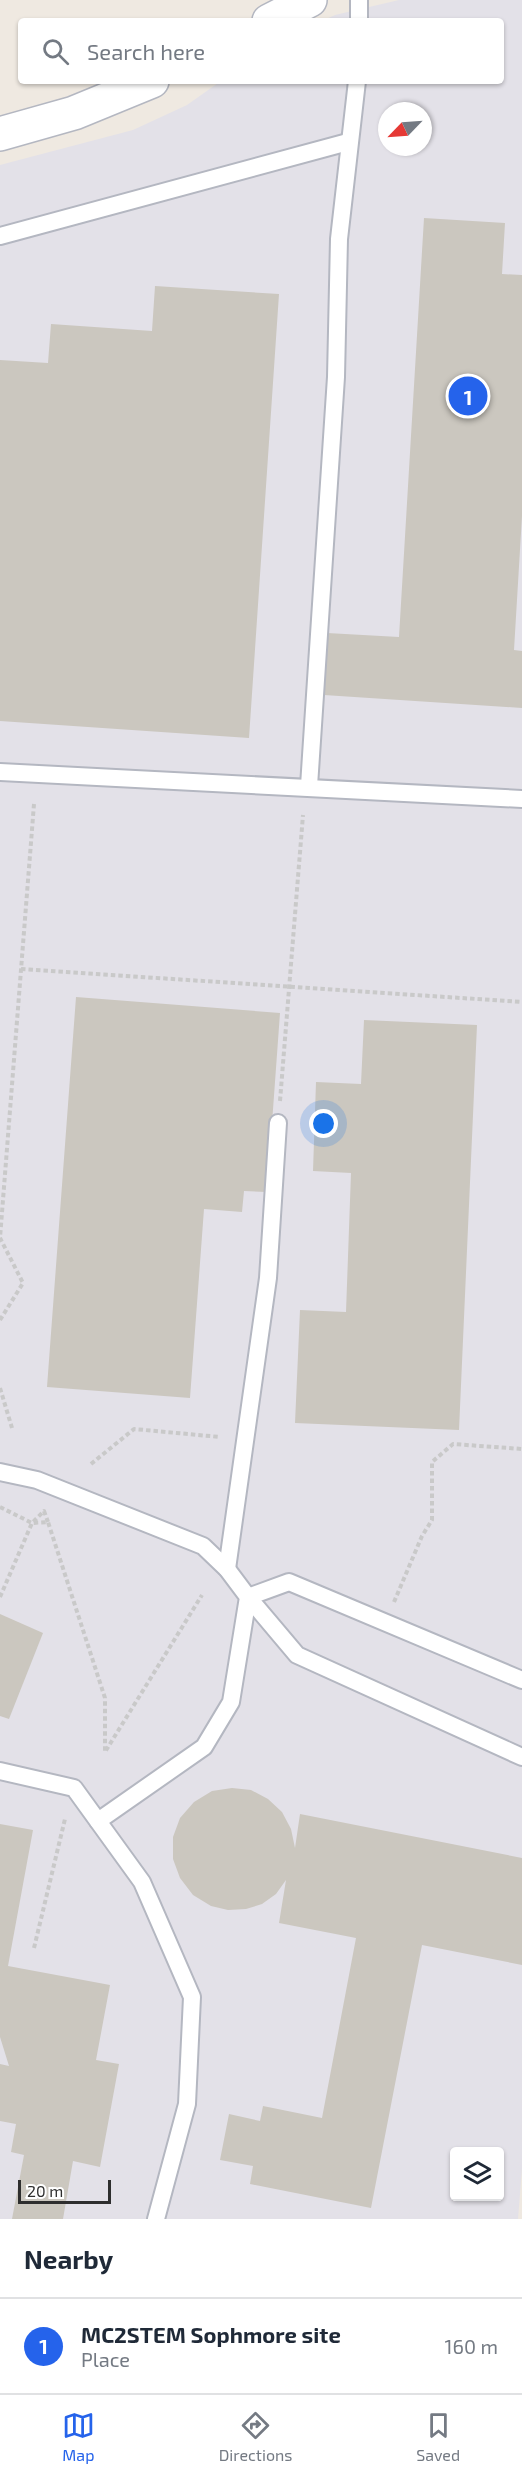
<!DOCTYPE html>
<style>
body{margin:0;font-family:"Exo 2",sans-serif;background:#f6f6f7;color:#1f2937}
.controls{position:absolute;right:18px;bottom:18px;display:grid;overflow:hidden;border-radius:6px;box-shadow:0 2px 4px #0004}
.controls button{width:54px;height:54px;display:grid;place-items:center;padding:0;border:0;border-bottom:2px solid #e0e1e3;background:#fff;color:#1f2937;font:30px sans-serif}
.compass{position:absolute;left:378px;top:102px;width:54px;height:54px;border-radius:50%;background:#fff;box-shadow:0 2px 4px #0004;rotate:245deg}
.scale{position:absolute;left:18px;bottom:15px;width:93px;box-sizing:border-box;padding-left:6px;border:3px solid #2e2e2e;border-top:0;font-size:16px;line-height:21px;white-space:nowrap;color:#2e2e2e;-webkit-text-stroke:4px #fff;paint-order:stroke}
.you{position:absolute;left:324px;top:1124px;width:21px;height:21px;margin:-15px;border:4px solid #fff;border-radius:50%;background:#1a73e8;box-shadow:0 0 0 9px #1a73e833}
.badge{display:grid;place-items:center;width:39px;height:39px;border-radius:50%;background:#2563eb;color:#fff;font-size:20px;font-weight:700}
.pin{position:absolute;translate:-50% -50%;border:3px solid #fff;box-shadow:0 2px 6px #0006}
.list{margin:0;padding:0;list-style:none}
h2{display:flex;justify-content:space-between;align-items:center;height:78px;margin:0;padding:0 24px;font-size:26px}
h2 small{font-size:20px;font-weight:400;color:#747a83}
.list li{display:grid;grid-template-columns:39px 1fr auto;gap:18px;align-items:center;box-sizing:border-box;height:96px;padding:0 24px;border-top:2px solid #e0e1e3}
.list b{display:block;font-size:22px;white-space:nowrap}
.list p{margin:0;font-size:20px;white-space:nowrap;color:#747a83}
.list em{font-size:20px;font-style:normal;color:#747a83}
.icon{flex:none;width:33px;height:33px;fill:none;stroke:currentColor;stroke-width:2;stroke-linecap:round;stroke-linejoin:round}
.map{position:relative;flex:none;width:522px;height:2219px;overflow:hidden}
.search{position:absolute;background:#fff;box-shadow:0 2px 4px #0004;left:18px;right:18px;top:18px;height:66px;display:flex;align-items:center;gap:15px;box-sizing:border-box;padding:0 21px;border-radius:6px;color:#747a83;font-size:22px}
.sheet{height:174px;background:#fff}
nav{display:flex;justify-content:space-around;align-items:center;box-sizing:border-box;height:84px;border-top:2px solid #e0e1e3;background:#fff;font-size:16px;color:#747a83}
nav a{display:grid;justify-items:center;gap:3px}
nav .on{color:#2563eb}
.map>svg:first-child{display:block}
.industrial{fill:#e3e1e8;fill-rule:evenodd}
.building{fill:#cbc7bf}
.lines{fill:none;stroke-linecap:round;stroke-linejoin:round}
.service-casing{stroke:#b4b7c1;stroke-width:20}
.minor-casing{stroke:#b4b7c1;stroke-width:36}
.path{stroke:#c9c9c9;stroke-width:4;stroke-dasharray:4.5 3;stroke-linecap:butt}
.service{stroke:#fff;stroke-width:16}
.minor{stroke:#fff;stroke-width:33}
</style>
<div class="map">
<svg width="522" height="2219" viewBox="0 0 522 2219">
<rect width="100%" height="100%" fill="#efe9e1"/>
<!-- industrial -->
<path class="industrial" d="M399,0H522V2169L518,2219H0V165L133,130L187,105L221,81H501V21H322L335,15ZM387,111H423V147H387ZM454,2152H500V2196H454Z"/>
<!-- building -->
<g class="building">
<polygon points="424,218 505,223 502,274 522,275 522,516 514,650 522,651 522,708 324,695 327,633 399,637"/>
<polygon points="155,286 279,294 249,738 0,721 0,360 48,363 51,324 152,331"/>
<polygon points="76,997 280,1013 267,1192 244,1191 242,1212 204,1209 190,1398 47,1387"/>
<polygon points="364,1020 477,1025 459,1430 295,1423 300,1310 346,1312 351,1173 313,1171 316,1082 361,1084"/>
<polygon points="0,1614 43,1633 9,1719 0,1716"/>
<polygon points="232,1788 251,1790 268,1799 282,1812 291,1829 295,1848 300,1814 522,1858 522,1965 422,1945 371,2208 250,2184 253,2166 220,2160 229,2114 260,2121 263,2106 322,2118 356,1938 279,1923 286,1880 276,1894 262,1904 246,1909 228,1910 211,1906 193,1895 180,1878 173,1859 173,1837 180,1818 194,1802 212,1791"/>
<polygon points="0,1824 33,1830 8,1966 110,1985 96,2060 119,2064 100,2167 73,2161 63,2219 12,2219 24,2155 11,2152 16,2124 0,2121 0,2064 9,2066 0,2037"/>
</g>
<g class="lines">
<!-- service casing -->
<g class="service-casing">
<g id="service">
<polyline points="359,21 359,0"/>
<polyline points="0,236 348,142"/>
<polyline points="0,772 522,799"/>
<polyline points="309,786 336,377 339,239 357,81"/>
<polyline points="0,1472 37,1480 203,1546 227,1569 248,1597 231,1702 204,1747 98,1821"/>
<polyline points="227,1569 268,1278 278,1123"/>
<polyline points="522,1680 289,1582 248,1597 297,1655 522,1757"/>
<polyline points="0,1771 74,1788 142,1882 192,1997 187,2104 156,2219"/>
</g>
</g>
<!-- minor casing -->
<g class="minor-casing">
<g id="minor">
<polyline points="269,21 310,0"/>
<polyline points="0,134 74,113 152,81"/>
</g>
</g>
<!-- path -->
<g class="path">
<polyline points="21,969 522,1002"/>
<polyline points="280,1101 303,815"/>
<polyline points="0,1320 23,1283 0,1238 34,804"/>
<polyline points="0,1388 12,1428"/>
<polyline points="91,1464 134,1429 220,1437"/>
<polyline points="0,1507 32,1523 48,1522 105,1698 105,1752 202,1595"/>
<polyline points="0,1597 32,1523 44,1511 48,1522"/>
<polyline points="394,1602 422,1536 432,1520 432,1462 453,1444 522,1449"/>
<polyline points="34,1948 65,1819"/>
</g>
<!-- service -->
<use href="#service" class="service"/>
<!-- minor -->
<use href="#minor" class="minor"/>
</g>
</svg>
<div class="controls">
<button><svg class="icon" aria-label="layers" viewBox="0 0 24 24"><path d="M12 4l9 5-9 5-9-5zM3 14l9 5 9-5"/></svg></button>
</div>
<svg class="compass" viewBox="-18 -18 36 36"><path d="M0-13l5 13h-10z" fill="#e53935"/><path d="M0 13l5-13h-10z" fill="#747a83"/></svg>
<div class="scale">20 m</div>
<div class="you"></div>
<div class="pin badge" style="left:468px;top:396px">1</div>
<div class="search"><svg class="icon" aria-label="search" viewBox="0 0 24 24"><circle cx="10" cy="10" r="6"/><path d="M15 15l6 6"/></svg>Search here</div>
</div>
<section class="sheet">
<h2>Nearby<small></small></h2>
<ul class="list">
<li><span class="badge">1</span><div><b>MC2STEM Sophmore site</b><p>Place</p></div><em>160 m</em></li>
</ul>
</section>
<nav>
<a class="on"><svg class="icon" aria-label="map" viewBox="0 0 24 24"><path d="M3 6l6-2 6 2 6-2v14l-6 2-6-2-6 2zM9 4v14M15 6v14"/></svg>Map</a>
<a><svg class="icon" aria-label="directions" viewBox="0 0 24 24"><path d="M12 3l9 9-9 9-9-9zM9 14v-3h6M13 9l2 2-2 2"/></svg>Directions</a>
<a><svg class="icon" aria-label="saved" viewBox="0 0 24 24"><path d="M7 4h10v16l-5-4-5 4z"/></svg>Saved</a>
</nav>
